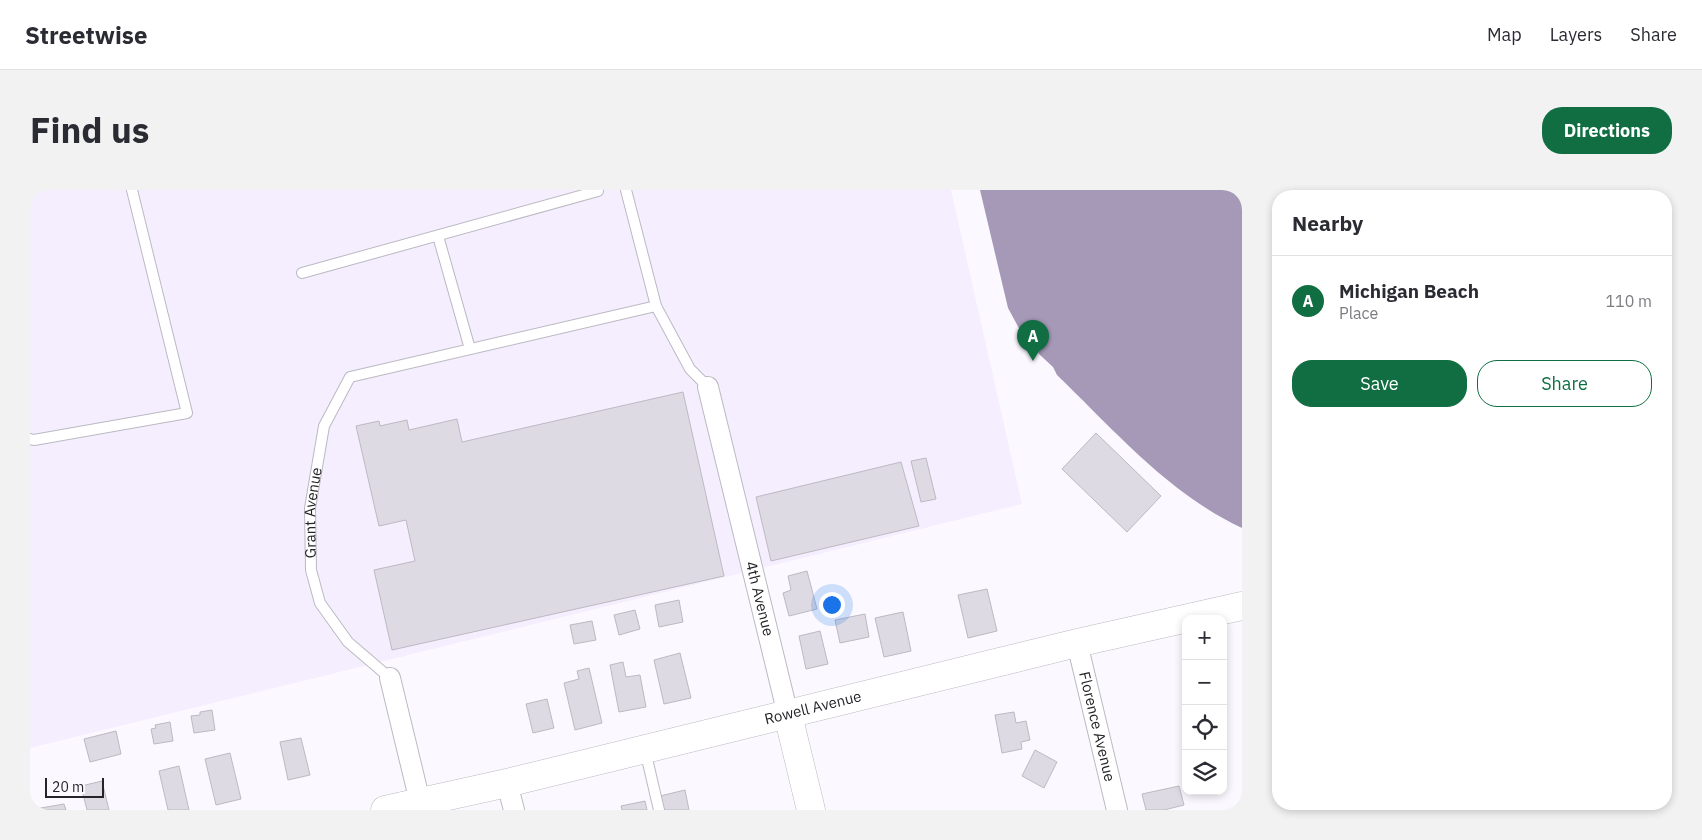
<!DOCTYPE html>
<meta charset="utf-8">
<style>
body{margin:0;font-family:"IBM Plex Sans",sans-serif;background:#f2f2f3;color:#2b2b33}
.controls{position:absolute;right:15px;bottom:15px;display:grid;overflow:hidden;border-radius:10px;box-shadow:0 2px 8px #0003}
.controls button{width:45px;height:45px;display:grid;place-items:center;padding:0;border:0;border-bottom:1px solid #e1e1e2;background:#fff;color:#2b2b33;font:25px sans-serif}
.scale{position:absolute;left:15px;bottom:12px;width:59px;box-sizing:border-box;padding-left:5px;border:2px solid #252428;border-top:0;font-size:14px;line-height:18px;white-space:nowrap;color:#252428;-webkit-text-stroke:4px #fbf9ff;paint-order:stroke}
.you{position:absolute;left:801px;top:414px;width:18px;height:18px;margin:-12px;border:4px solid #fff;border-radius:50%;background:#1a73e8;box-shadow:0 0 0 8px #1a73e833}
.badge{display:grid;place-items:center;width:32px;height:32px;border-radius:50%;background:#106e42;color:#fff;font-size:16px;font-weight:700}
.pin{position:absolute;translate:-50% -41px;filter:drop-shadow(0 1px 2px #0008)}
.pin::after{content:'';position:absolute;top:26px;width:18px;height:15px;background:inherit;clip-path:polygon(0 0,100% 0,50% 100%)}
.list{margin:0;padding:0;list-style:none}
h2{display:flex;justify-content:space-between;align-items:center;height:65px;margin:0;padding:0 20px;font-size:21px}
h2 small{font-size:16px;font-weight:400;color:#7c7c81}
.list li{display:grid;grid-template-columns:32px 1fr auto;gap:15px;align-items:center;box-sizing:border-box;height:90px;padding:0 20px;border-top:1px solid #e1e1e2}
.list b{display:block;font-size:19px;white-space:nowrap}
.list p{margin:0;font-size:16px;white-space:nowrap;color:#7c7c81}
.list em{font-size:16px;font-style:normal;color:#7c7c81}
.actions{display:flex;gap:10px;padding:15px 20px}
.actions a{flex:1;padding:11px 0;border:1px solid #106e42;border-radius:20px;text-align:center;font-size:18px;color:#106e42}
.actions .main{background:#106e42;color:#fff}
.icon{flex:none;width:28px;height:28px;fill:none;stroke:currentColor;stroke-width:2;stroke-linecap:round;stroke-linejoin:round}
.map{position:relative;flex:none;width:1212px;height:620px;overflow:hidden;border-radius:20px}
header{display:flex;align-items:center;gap:30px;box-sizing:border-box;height:70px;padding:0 25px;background:#fff;border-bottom:1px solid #e1e1e2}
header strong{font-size:24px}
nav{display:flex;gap:28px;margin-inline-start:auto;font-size:18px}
.intro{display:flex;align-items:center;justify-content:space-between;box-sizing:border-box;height:120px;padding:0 30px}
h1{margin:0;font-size:35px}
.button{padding:12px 22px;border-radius:20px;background:#106e42;color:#fff;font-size:18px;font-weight:700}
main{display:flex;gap:30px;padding:0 30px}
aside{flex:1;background:#fff;border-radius:20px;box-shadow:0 2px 8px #0003}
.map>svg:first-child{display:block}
.built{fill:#f4eefe}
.water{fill:#a599b7}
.building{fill:#dddae3;stroke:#bdb9c2}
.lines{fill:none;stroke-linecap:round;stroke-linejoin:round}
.lane-casing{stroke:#bcb9c2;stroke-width:12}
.street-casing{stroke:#bcb9c2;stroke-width:22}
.secondary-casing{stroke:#bcb9c2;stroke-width:29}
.lane{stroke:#fff;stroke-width:10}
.street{stroke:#fff;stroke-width:20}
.secondary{stroke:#fff;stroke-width:28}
.labels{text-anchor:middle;stroke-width:4;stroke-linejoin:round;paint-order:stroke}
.street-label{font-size:15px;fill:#252428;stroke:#fbf9ff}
</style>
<header>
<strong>Streetwise</strong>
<nav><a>Map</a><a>Layers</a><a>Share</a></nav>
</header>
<div class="intro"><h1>Find us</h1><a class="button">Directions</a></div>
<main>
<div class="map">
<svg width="1212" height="620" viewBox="0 0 1212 620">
<rect width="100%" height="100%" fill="#fbf9ff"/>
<!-- built -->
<polygon class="built" points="0,0 921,0 992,314 0,558"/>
<!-- water -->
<path class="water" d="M950,0H1212V338C1139,304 1084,240 1027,185L1023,177L1009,164L1004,153L992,144L978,118Z"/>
<!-- building -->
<g class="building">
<polygon points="653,202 694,386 362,460 344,380 385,371 376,330 349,336 326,236 349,231 350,236 377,230 379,240 427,229 432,252"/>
<polygon points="1066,243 1131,306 1097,342 1032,279"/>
<polygon points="896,268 906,309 891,312 881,271"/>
<polygon points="871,272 889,336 741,371 726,307"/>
<polygon points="777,381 787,419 759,426 753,403 761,400 758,386"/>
<polygon points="957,399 967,441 938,448 928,405"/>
<polygon points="649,410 653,432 629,437 625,415"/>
<polygon points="605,420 610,439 589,445 584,425"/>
<polygon points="873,422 881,461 854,467 845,428"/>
<polygon points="835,424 839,447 810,453 805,430"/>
<polygon points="562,431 566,450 544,454 540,435"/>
<polygon points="790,441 798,474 776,479 769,446"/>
<polygon points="650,463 661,508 634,514 624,470"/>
<polygon points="593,472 596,487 610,485 616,517 589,522 580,475"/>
<polygon points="559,478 572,533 545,540 534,493 549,489 547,481"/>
<polygon points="517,509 524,538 503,543 496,514"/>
<polygon points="182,520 185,540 164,543 161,526 170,525 170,522"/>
<polygon points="984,522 986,533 996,531 1000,550 991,552 992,559 972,563 965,525"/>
<polygon points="140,532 143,551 124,554 121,539 126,538 125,535"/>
<polygon points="86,541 91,564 60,572 54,549"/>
<polygon points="271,548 280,585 258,590 250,552"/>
<polygon points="1005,560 1027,572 1014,598 992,586"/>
<polygon points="200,563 211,609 186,615 175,569"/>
<polygon points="149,576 159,620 138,620 129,581"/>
<polygon points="72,591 79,620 57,620 51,596"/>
<polygon points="1149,596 1154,615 1134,620 1116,620 1112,604"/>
<polygon points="655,600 659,620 634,620 630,606"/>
<polygon points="615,611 617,620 592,620 591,616"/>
<polygon points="34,614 36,620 5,620 5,619"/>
</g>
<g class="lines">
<!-- lane casing -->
<g class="lane-casing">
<g id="lane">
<polyline points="596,0 626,116"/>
<polyline points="408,46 440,159"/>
<polyline points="272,83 568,1"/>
<polyline points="0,249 4,250 157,223 102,0"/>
<path id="s1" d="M360,488L318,452L290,413L281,380L280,318L294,236L320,187L626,116L660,179L678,197"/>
<polyline points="615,560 629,620"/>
</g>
</g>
<!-- street casing -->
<g class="street-casing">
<g id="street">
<path id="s2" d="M678,197L758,525"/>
<path id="s3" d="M1047,453L1087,620"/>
<polyline points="360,488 390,612"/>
<polyline points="477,593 484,620"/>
</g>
</g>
<!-- secondary casing -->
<g class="secondary-casing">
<g id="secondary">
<polyline points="758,525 781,620"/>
<path id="s4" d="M355,620L477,593L1047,453L1212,416"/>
</g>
</g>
<!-- lane -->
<use href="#lane" class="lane"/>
<!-- street -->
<use href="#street" class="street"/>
<!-- secondary -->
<use href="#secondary" class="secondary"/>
</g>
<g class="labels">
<!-- street labels -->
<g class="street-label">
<text dy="5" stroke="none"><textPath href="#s1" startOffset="195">Grant Avenue</textPath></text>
<text dy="5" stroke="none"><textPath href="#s2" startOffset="218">4th Avenue</textPath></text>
<text dy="5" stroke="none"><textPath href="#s4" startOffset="440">Rowell Avenue</textPath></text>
<text dy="5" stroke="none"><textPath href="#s3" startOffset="86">Florence Avenue</textPath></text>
</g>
</g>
</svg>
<div class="controls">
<button>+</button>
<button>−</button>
<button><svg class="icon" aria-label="locate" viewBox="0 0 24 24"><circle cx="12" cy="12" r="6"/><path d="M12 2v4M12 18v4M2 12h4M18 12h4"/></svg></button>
<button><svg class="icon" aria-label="layers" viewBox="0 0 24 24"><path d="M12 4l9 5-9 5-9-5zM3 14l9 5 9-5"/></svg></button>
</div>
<div class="scale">20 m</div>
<div class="you"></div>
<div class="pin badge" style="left:1003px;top:171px">A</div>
</div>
<aside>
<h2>Nearby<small></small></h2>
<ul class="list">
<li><span class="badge">A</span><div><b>Michigan Beach</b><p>Place</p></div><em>110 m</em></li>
</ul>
<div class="actions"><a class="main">Save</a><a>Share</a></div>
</aside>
</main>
